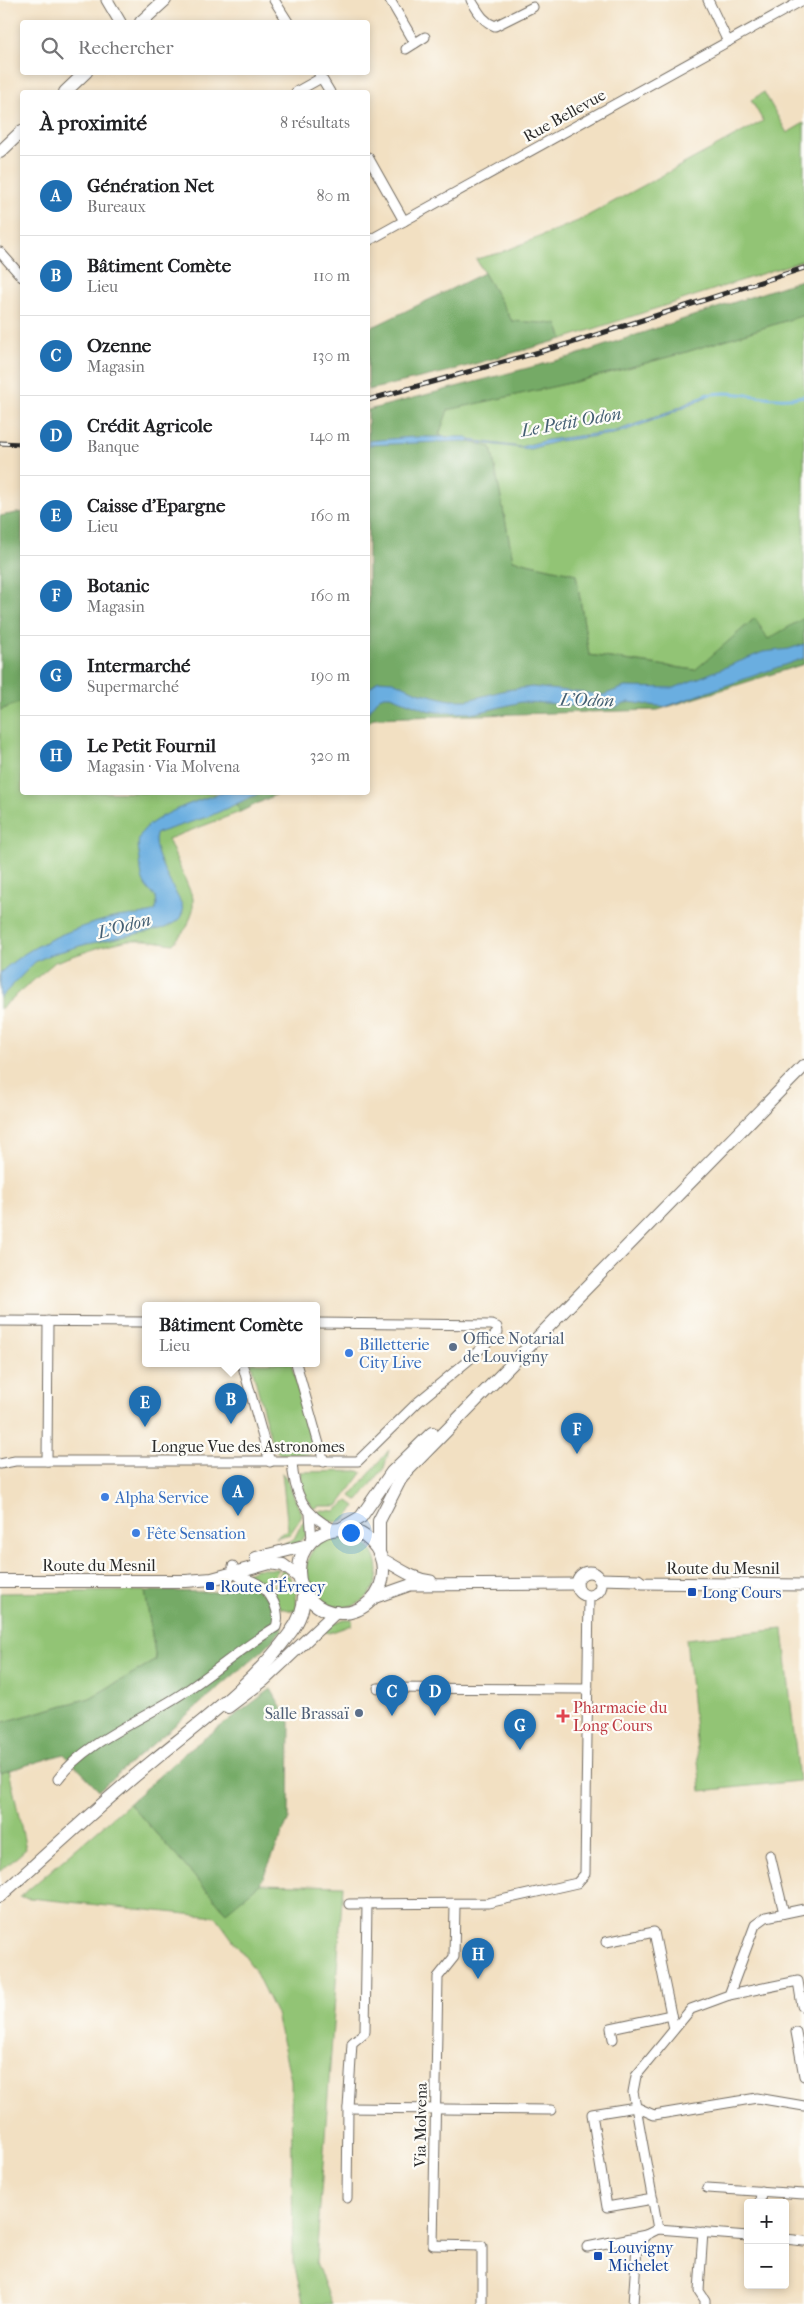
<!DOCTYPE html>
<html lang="fr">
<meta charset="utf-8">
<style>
body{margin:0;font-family:"IM FELL French Canon",serif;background:#f2f2f2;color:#202124}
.controls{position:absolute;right:15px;bottom:15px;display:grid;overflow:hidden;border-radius:5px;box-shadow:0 2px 8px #0003}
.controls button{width:45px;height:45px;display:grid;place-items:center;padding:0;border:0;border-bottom:1px solid #e0e0e0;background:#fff;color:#202124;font:25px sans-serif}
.you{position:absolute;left:350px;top:1532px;width:18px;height:18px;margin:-12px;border:4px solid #fff;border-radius:50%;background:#1a73e8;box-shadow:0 0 0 8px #1a73e833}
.badge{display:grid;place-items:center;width:32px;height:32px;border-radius:50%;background:#1f6fb2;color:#fff;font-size:16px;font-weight:700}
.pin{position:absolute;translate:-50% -41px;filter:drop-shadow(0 1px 2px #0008)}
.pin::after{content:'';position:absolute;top:26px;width:18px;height:15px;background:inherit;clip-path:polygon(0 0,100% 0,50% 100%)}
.popup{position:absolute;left:142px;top:1302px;width:178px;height:65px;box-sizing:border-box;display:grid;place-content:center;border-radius:5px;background:#fff;filter:drop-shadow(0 1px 4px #0005);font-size:16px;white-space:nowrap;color:#757577}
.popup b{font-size:19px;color:#202124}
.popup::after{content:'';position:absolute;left:50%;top:100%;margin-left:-10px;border:10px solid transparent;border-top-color:#fff}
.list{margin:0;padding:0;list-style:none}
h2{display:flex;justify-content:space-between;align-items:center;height:65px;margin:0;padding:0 20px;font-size:21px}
h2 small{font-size:16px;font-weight:400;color:#757577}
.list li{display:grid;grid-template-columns:32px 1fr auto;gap:15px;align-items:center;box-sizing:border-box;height:80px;padding:0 20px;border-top:1px solid #e0e0e0}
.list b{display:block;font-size:19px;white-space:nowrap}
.list p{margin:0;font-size:16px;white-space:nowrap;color:#757577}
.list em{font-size:16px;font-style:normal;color:#757577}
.icon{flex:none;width:28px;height:28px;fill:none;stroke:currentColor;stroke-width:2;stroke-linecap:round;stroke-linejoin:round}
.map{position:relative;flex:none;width:804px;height:2304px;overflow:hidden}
.search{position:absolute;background:#fff;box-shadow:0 2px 8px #0003;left:20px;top:20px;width:350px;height:55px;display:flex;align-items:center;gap:12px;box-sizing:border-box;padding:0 18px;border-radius:5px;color:#757577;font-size:19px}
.panel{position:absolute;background:#fff;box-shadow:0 2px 8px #0003;left:20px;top:90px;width:350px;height:705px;border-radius:5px}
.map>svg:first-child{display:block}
.green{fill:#92c474;stroke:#5e7850}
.forest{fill:#75aa66;stroke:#506a48}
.water{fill:#6aaee0;stroke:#4a6c86}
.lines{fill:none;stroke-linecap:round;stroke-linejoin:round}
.stream{stroke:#6aaee0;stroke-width:3}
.minor-casing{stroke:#716a60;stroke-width:11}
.tertiary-casing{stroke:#716a60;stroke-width:13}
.secondary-casing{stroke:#716a60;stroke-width:14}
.minor{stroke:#fff;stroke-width:9}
.tertiary{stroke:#fff;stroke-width:11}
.secondary{stroke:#fff;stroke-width:12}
.rail-casing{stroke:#2b2b2b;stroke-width:5}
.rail{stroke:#fdfcf7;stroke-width:3;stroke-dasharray:9;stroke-linecap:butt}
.service-dot{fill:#5c6f8a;stroke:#fdfcf7;stroke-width:2}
.shop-dot{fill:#3f7fe0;stroke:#fdfcf7;stroke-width:2}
.transit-dot{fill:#1a4fb4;stroke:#fdfcf7;stroke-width:2}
.health-dot{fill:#e0444e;stroke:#fdfcf7;stroke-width:2}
.labels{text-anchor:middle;stroke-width:4.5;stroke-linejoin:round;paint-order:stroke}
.street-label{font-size:16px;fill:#2b2b2b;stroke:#fdfcf7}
.service-label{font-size:16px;fill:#4e5e75;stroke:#fdfcf7;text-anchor:start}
.shop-label{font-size:16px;fill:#366cbe;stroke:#fdfcf7;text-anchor:start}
.transit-label{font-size:16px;fill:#164399;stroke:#fdfcf7;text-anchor:start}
.health-label{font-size:16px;fill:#be3a42;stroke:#fdfcf7;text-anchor:start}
.water-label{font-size:18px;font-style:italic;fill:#445f73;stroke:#fdfcf7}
</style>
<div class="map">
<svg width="804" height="2304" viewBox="0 0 804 2304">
<rect width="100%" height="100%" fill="#fdfcf7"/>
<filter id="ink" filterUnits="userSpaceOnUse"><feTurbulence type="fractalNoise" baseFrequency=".02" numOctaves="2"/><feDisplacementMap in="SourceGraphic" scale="10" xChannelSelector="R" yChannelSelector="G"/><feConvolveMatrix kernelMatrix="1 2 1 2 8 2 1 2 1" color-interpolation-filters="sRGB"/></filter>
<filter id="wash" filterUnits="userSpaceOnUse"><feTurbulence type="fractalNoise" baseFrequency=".0096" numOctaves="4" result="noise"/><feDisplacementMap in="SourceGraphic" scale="20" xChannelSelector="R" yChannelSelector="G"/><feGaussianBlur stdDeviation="1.12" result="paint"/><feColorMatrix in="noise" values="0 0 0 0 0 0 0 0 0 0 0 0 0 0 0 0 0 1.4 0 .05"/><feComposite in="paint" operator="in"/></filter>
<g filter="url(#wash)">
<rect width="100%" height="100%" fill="#f2e0c2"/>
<!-- green -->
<g class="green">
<polygon points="764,92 787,133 804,123 804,260 563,339 557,324 512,321 476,259 500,253 578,221 763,121 751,100"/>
<polygon points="804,315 804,664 780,671 755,618 696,670 589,655 576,574 513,560 491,447 439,435 447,410 579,381 683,353"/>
<polygon points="22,702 22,792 233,793 240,812 168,839 193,898 193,910 187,927 173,944 146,940 128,940 103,946 55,962 0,1009 0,710"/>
<polygon points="251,1363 291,1363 314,1449 309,1454 280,1454 273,1448"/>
<polygon points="389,1450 384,1468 358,1501 351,1496"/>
<path d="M359,1471L362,1473L338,1506H319L314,1509C305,1498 302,1485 300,1472Z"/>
<polygon points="282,1473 287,1479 302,1516 290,1534 275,1538 288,1529"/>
<path d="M348,1501L355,1506C345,1526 331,1526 316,1513L322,1510L335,1511Z"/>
<path d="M307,1519C308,1538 305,1540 287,1547L285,1543L294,1539L302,1523Z"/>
<circle cx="342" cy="1571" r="36"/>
<polygon points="256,1569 279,1569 269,1585 266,1586 252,1579 247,1573"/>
<path d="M282,1570C297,1580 296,1596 297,1612L281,1608L271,1592Z"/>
<polygon points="145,1591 156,1660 90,1698 0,1723 0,1593"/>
<polygon points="344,1619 352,1619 352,1625 329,1633 324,1631 330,1625"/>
<polygon points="783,1629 799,1781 701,1791 686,1639"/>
<polygon points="9,1770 26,1849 0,1872 0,1773"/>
<polygon points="129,1803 225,1911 260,1884 343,1886 316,2262 332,2304 304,2304 293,2260 291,2080 276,2014 254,1969 216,1917 20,1897"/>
</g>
<!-- forest -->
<g class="forest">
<polygon points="484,273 512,321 557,324 563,339 446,372 368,390 368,328 377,325"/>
<polygon points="804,279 804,315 683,353 579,381 448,410 439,435 491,447 513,560 576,574 589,655 695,670 755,618 768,639 804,618 804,664 658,710 374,718 368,724 368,410 570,357"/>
<polygon points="22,512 22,702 0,710 0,516"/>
<polygon points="233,792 279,793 240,812"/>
<path d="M242,1583C271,1594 271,1602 283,1629L263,1650L99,1790L64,1754L0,1773V1723L90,1698L156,1660L145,1591L221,1592Z"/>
<polygon points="271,1689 290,1722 289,1819 260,1884 226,1912 129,1803 186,1752"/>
</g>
<!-- water -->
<g class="water">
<polygon points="708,393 708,396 665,416 627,430 613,434 559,441 530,449 463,441 368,445 368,441 412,437 466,437 470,440 520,447 547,440 616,431 667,413"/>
<polygon points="804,644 804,658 665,707 629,702 617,707 599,709 548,703 521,702 476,713 437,712 427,710 391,696 384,696 379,698 368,713 368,690 378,680 393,681 417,692 450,700 468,700 506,690 532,687 603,695 625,687 674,688 763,652 789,649"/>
<path d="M226,792L260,793L210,816L157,833C148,847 175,890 182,905L183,912L179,920L165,928L87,944L49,955L35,962L0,998V973C30,944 77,926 117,917C130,915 143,916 155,911L157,905L156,897C141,884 142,879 140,860C139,851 136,843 141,834C149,817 207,796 226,792Z"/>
</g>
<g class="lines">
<!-- stream -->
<path class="stream" d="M705,395C712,394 719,393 725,393C752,394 777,402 804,396"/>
</g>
</g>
<g filter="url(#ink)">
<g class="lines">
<!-- minor casing -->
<g class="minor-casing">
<g id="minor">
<polyline points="274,0 288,22"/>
<polyline points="390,0 415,43"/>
<path d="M471,0C478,11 482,21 495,26L533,7"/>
<polyline points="708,0 728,42"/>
<polyline points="406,49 425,37"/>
<polyline points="318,72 330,92"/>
<polyline points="296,92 321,78"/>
<polyline points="368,157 404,221 803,0"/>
<polyline points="368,241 404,221"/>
<polyline points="0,252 22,277"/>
<polyline points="0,1321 146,1322"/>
<polyline points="242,1363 270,1462"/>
<polyline points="296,1363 324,1462"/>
<polyline points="47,1461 48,1321"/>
<path d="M292,1462C294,1494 304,1515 334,1529"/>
<polyline points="0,1464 15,1461 358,1461 418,1402 470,1359 498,1332 497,1327 492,1325 316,1323"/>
<polyline points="310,1514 312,1540"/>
<polyline points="378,1688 588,1689"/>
<path d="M58,1779C87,1740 143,1720 183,1693C215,1672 243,1647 276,1627C283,1607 264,1579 242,1579L235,1573L233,1566"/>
<polyline points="770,1855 784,1913"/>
<polyline points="349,1904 488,1903 577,1883 585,1874 589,1596"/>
<polyline points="455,1905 454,1957 438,1977 433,2245 482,2246 482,2304"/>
<polyline points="804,1909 766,1917 755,1925 729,1995 691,2009 636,2076 633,2092 636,2107 654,2115 757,2098 804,2106"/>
<polyline points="606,1942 654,1932 674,2029"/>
<polyline points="729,1995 798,1981 802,2006"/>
<polyline points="796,2032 804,2076"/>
<polyline points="613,2039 611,2028 671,2015"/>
<polyline points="348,2108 551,2110"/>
<polyline points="707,2188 804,2194"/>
<polyline points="347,2198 348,2108 352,2043 365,2032 367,1904"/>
<polyline points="653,2199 607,2207 592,2114 636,2107 658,2229"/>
<polyline points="760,2203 761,2191"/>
<polyline points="703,2232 699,2291 705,2300 705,2304"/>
<polyline points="785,2239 804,2241"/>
<polyline points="587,2247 646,2235"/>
<polyline points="633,2304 637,2246 646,2235 658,2229 748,2236"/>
</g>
</g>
<!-- tertiary casing -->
<g class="tertiary-casing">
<g id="tertiary">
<polyline points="107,0 120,22"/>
<path d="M382,1559C398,1567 412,1579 431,1581"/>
<circle cx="589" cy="1584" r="12"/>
<polyline points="599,1579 638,1580 642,1583 804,1585"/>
<polyline points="373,1598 410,1585 577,1584"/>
</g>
</g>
<!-- secondary casing -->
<g class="secondary-casing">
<g id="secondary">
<polyline points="141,22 165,0"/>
<polyline points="65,92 86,72"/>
<polyline points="0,152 22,131"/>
<polyline points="342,1528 361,1517 392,1472 432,1433"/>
<circle cx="341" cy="1571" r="42"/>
<polyline points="379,1551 379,1521 402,1476 804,1066"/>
<polyline points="256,1558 308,1545"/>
<polyline points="0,1581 186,1581 212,1579 270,1563 283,1565 299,1577"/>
<polyline points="228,1707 264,1680 336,1612"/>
<path d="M0,1896C51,1851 101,1803 154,1760C202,1721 254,1683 290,1633C300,1620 305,1607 304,1590"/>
</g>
</g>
<!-- minor -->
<use href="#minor" class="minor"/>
<!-- tertiary -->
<use href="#tertiary" class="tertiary"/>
<!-- secondary -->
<use href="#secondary" class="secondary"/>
<!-- rail casing -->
<g class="rail-casing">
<g id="rail">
<polyline points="368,400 571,343 804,268"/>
<polyline points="0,443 22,444"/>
</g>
</g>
<!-- rail -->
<use href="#rail" class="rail"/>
</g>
</g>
<!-- markers -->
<g class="service-dot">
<circle cx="453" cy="1347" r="5"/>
<circle cx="359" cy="1713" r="5"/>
</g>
<g class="shop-dot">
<circle cx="349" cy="1353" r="5"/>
<circle cx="105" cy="1497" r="5"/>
<circle cx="136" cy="1533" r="5"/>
</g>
<g class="transit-dot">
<rect x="205" y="1581" width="10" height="10" rx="2.5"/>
<rect x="687" y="1587" width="10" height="10" rx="2.5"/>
<rect x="593" y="2251" width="10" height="10" rx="2.5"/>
</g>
<path class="health-dot" d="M560.5 1708.5h5v5h5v5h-5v5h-5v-5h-5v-5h5z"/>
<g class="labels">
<!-- street labels -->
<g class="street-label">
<text transform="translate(564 115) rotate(-29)" y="6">Rue Bellevue</text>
<text x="248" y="1452">Longue Vue des Astronomes</text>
<text x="99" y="1571">Route du Mesnil</text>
<text x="723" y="1574">Route du Mesnil</text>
<text transform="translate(420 2125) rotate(-89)" y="6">Via Molvena</text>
</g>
<!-- service labels -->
<g class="service-label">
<text x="463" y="1344">Office Notarial<tspan x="463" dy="18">de Louvigny</tspan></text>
<text x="349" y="1719" text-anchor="end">Salle Brassaï</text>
</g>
<!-- shop labels -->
<g class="shop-label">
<text x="359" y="1350">Billetterie<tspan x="359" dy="18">City Live</tspan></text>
<text x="115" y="1503">Alpha Service</text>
<text x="146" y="1539">Fête Sensation</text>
</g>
<!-- transit labels -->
<g class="transit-label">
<text x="220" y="1592">Route d'Évrecy</text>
<text x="702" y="1598">Long Cours</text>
<text x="608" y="2253">Louvigny<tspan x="608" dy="18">Michelet</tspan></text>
</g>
<!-- health labels -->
<g class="health-label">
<text x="573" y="1713">Pharmacie du<tspan x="573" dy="18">Long Cours</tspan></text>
</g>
<!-- water labels -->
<g class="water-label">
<text transform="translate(571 422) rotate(-10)" y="6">Le Petit Odon</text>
<text transform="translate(587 700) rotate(1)" y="6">L'Odon</text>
<text transform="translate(124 926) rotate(-15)" y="6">L'Odon</text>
</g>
</g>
</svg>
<div class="controls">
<button>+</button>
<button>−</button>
</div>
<div class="you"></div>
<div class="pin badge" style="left:238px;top:1516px">A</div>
<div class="pin badge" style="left:231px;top:1424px">B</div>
<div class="popup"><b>Bâtiment Comète</b>Lieu</div>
<div class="pin badge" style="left:392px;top:1716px">C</div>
<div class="pin badge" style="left:435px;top:1716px">D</div>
<div class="pin badge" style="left:145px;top:1427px">E</div>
<div class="pin badge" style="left:577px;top:1454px">F</div>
<div class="pin badge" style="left:520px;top:1750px">G</div>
<div class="pin badge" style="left:478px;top:1979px">H</div>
<div class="search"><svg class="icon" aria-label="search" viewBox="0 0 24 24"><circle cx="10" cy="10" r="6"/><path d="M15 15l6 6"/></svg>Rechercher</div>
<section class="panel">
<h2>À proximité<small>8 résultats</small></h2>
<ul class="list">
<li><span class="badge">A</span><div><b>Génération Net</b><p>Bureaux</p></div><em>80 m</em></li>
<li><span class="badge">B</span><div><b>Bâtiment Comète</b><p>Lieu</p></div><em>110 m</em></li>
<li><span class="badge">C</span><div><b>Ozenne</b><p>Magasin</p></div><em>130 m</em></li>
<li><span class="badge">D</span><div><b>Crédit Agricole</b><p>Banque</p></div><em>140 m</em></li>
<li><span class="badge">E</span><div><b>Caisse d'Epargne</b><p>Lieu</p></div><em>160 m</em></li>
<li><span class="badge">F</span><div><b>Botanic</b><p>Magasin</p></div><em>160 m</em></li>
<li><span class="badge">G</span><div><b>Intermarché</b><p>Supermarché</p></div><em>190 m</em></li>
<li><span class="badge">H</span><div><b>Le Petit Fournil</b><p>Magasin · Via Molvena</p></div><em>320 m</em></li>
</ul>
</section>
</div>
